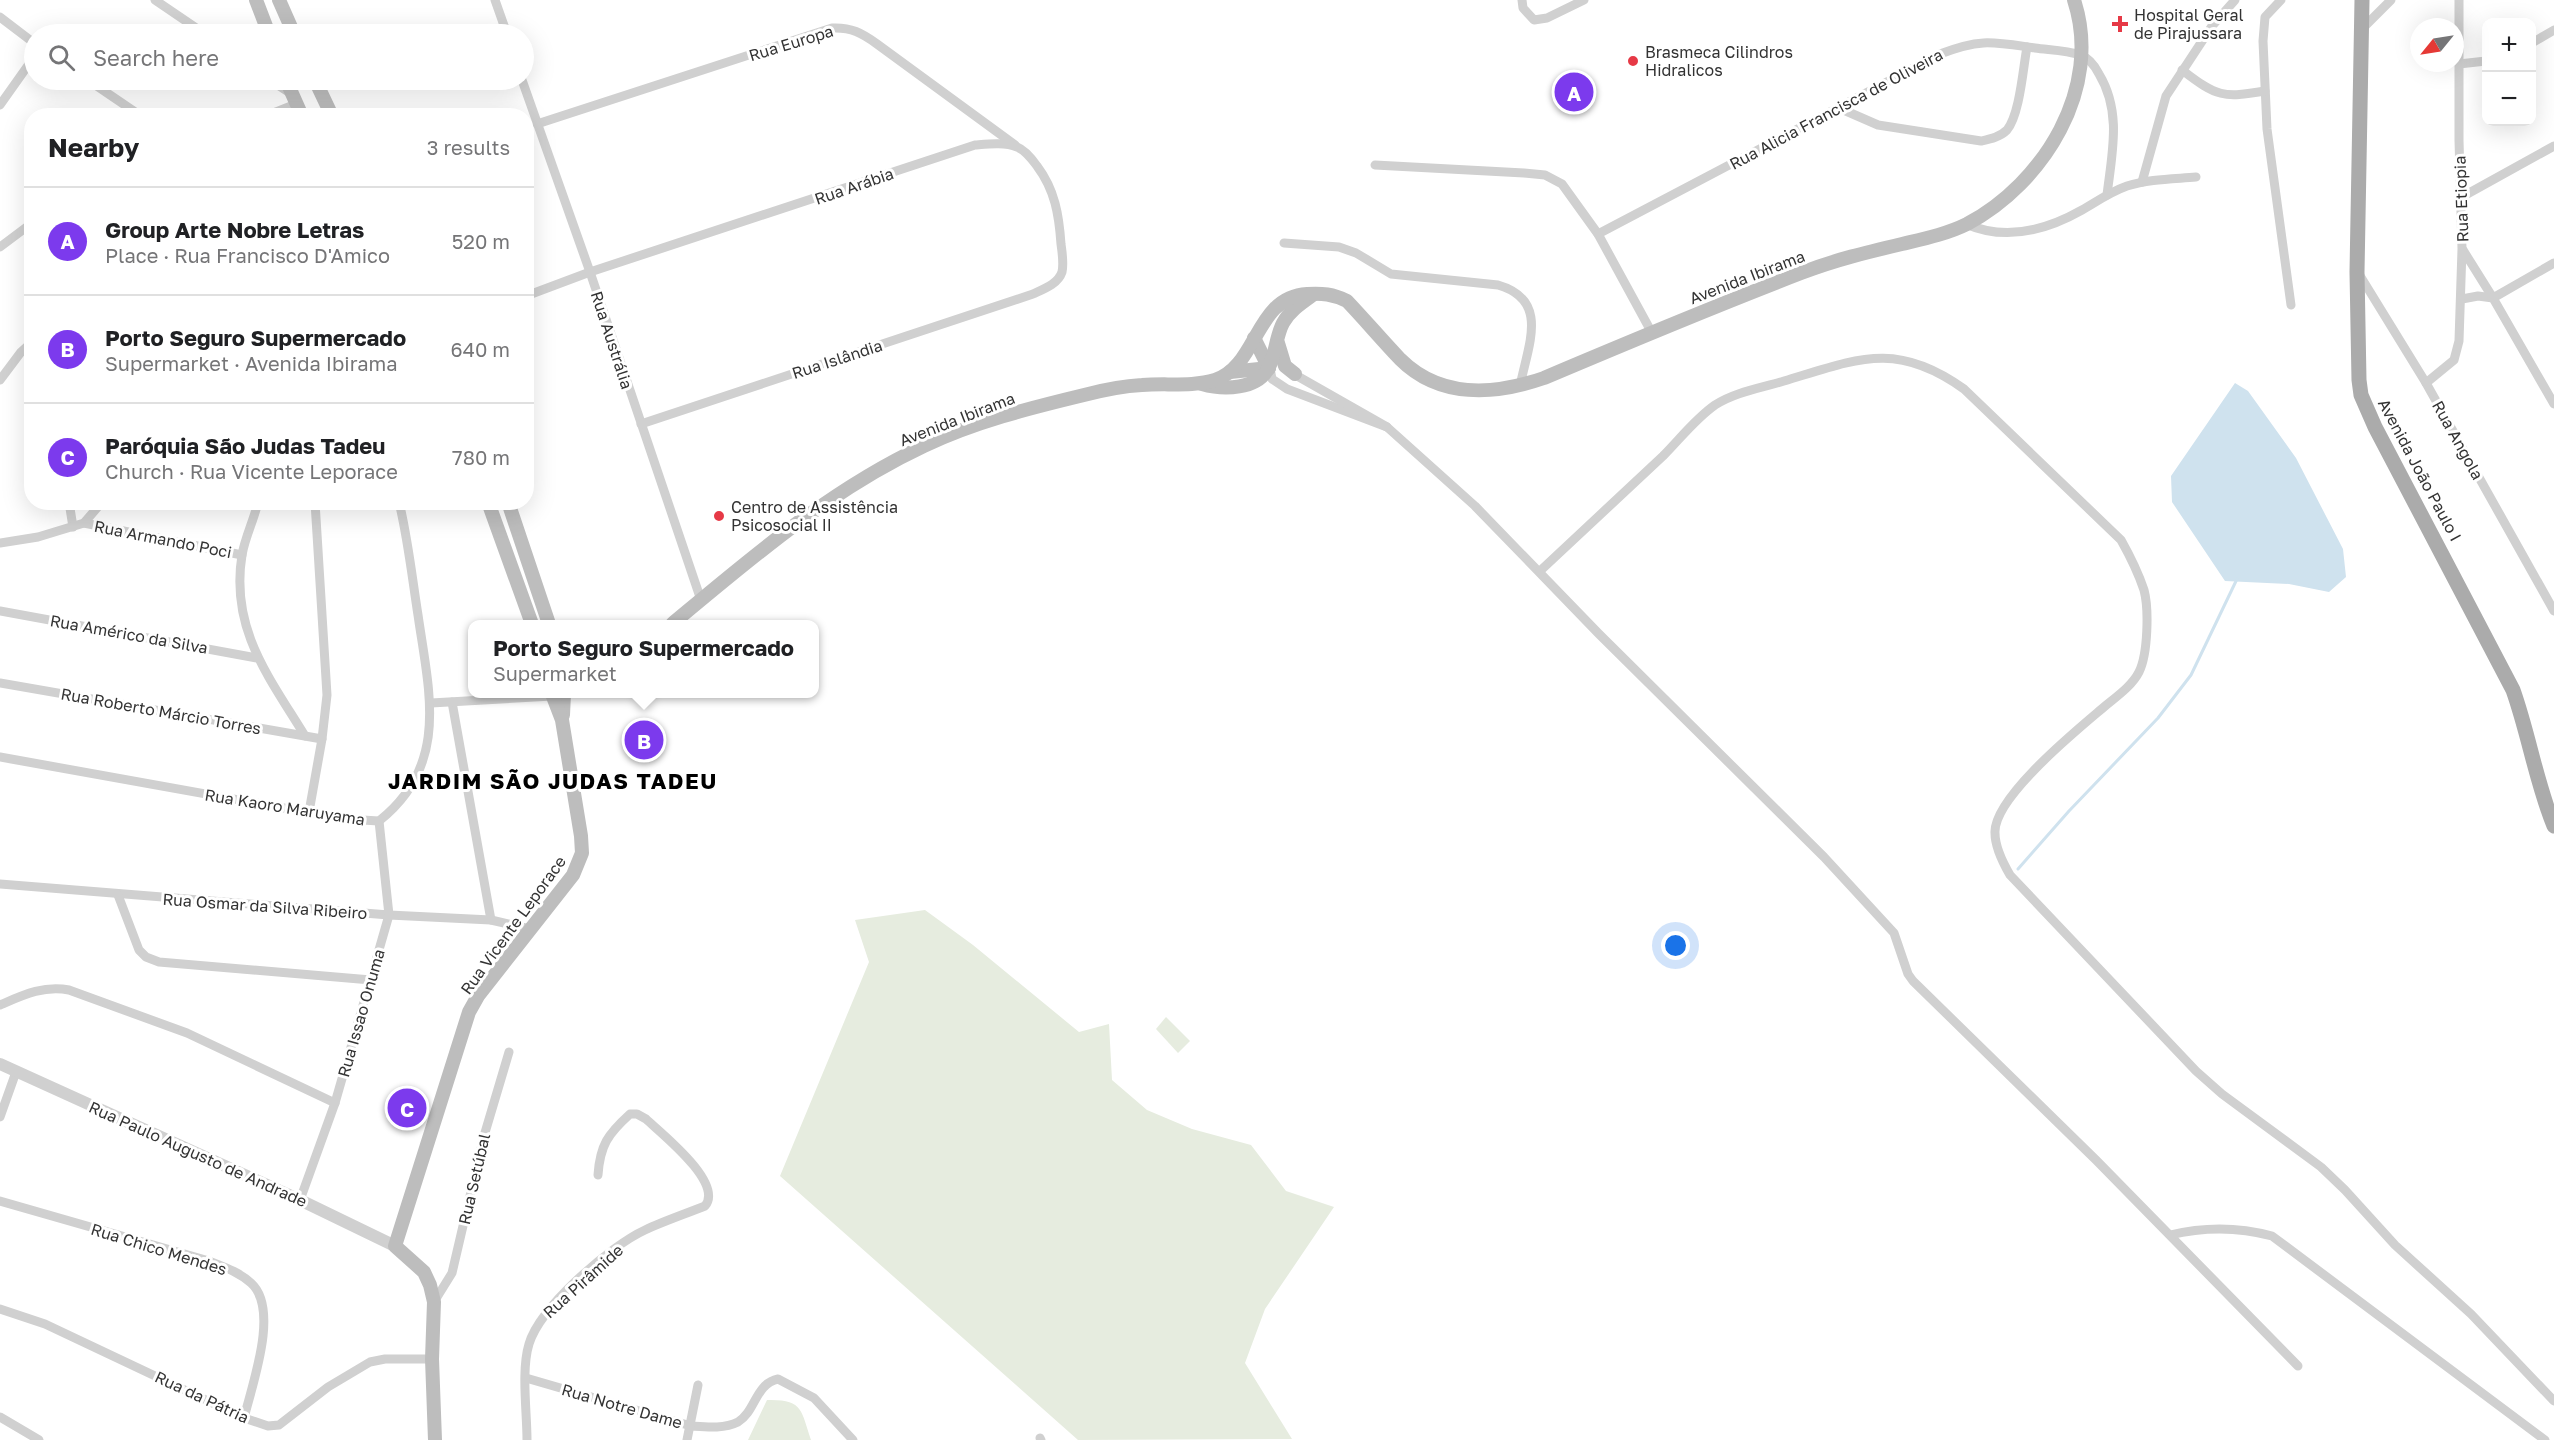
<!DOCTYPE html>
<meta charset="utf-8">
<style>
body{margin:0;font-family:"Golos Text",sans-serif;background:#f6f6f6;color:#202124}
.controls{position:absolute;right:18px;top:18px;display:grid;overflow:hidden;border-radius:12px;box-shadow:0 6px 24px #0002}
.controls button{width:54px;height:54px;display:grid;place-items:center;padding:0;border:0;border-bottom:2px solid #e0e0e0;background:#fff;color:#202124;font:30px sans-serif}
.compass{position:absolute;left:2410px;top:18px;width:54px;height:54px;border-radius:50%;background:#fff;box-shadow:0 6px 24px #0002;rotate:240deg}
.you{position:absolute;left:1676px;top:946px;width:21px;height:21px;margin:-15px;border:4px solid #fff;border-radius:50%;background:#1a73e8;box-shadow:0 0 0 9px #1a73e833}
.badge{display:grid;place-items:center;width:39px;height:39px;border-radius:50%;background:#7c3aed;color:#fff;font-size:20px;font-weight:700}
.pin{position:absolute;translate:-50% -50%;border:3px solid #fff;box-shadow:0 2px 6px #0006}
.popup{position:absolute;left:468px;top:620px;width:351px;height:78px;box-sizing:border-box;display:grid;place-content:center;border-radius:12px;background:#fff;filter:drop-shadow(0 2px 4px #0005);font-size:20px;white-space:nowrap;color:#757577}
.popup b{font-size:22px;color:#202124}
.popup::after{content:'';position:absolute;left:50%;top:100%;margin-left:-12px;border:12px solid transparent;border-top-color:#fff}
.list{margin:0;padding:0;list-style:none}
h2{display:flex;justify-content:space-between;align-items:center;height:78px;margin:0;padding:0 24px;font-size:26px}
h2 small{font-size:20px;font-weight:400;color:#757577}
.list li{display:grid;grid-template-columns:39px 1fr auto;gap:18px;align-items:center;box-sizing:border-box;height:108px;padding:0 24px;border-top:2px solid #e0e0e0}
.list b{display:block;font-size:22px;white-space:nowrap}
.list p{margin:0;font-size:20px;white-space:nowrap;color:#757577}
.list em{font-size:20px;font-style:normal;color:#757577}
.icon{flex:none;width:33px;height:33px;fill:none;stroke:currentColor;stroke-width:2;stroke-linecap:round;stroke-linejoin:round}
.map{position:relative;flex:none;width:2554px;height:1440px;overflow:hidden}
.search{position:absolute;background:#fff;box-shadow:0 6px 24px #0002;left:24px;top:24px;width:510px;height:66px;display:flex;align-items:center;gap:15px;box-sizing:border-box;padding:0 21px;border-radius:33px;color:#757577;font-size:22px}
.panel{position:absolute;background:#fff;box-shadow:0 6px 24px #0002;left:24px;top:108px;width:510px;height:402px;border-radius:24px}
.map>svg:first-child{display:block}
.green{fill:#e6ecdf}
.water{fill:#cfe2ee}
.lines{fill:none;stroke-linecap:round;stroke-linejoin:round}
.stream{stroke:#cfe2ee;stroke-width:3}
.minor{stroke:#d0d0d0;stroke-width:9}
.tertiary{stroke:#d0d0d0;stroke-width:12}
.secondary{stroke:#bdbdbd;stroke-width:14}
.primary{stroke:#ababab;stroke-width:15}
.poi-dot{fill:#e63946;stroke:#fff;stroke-width:2}
.labels{text-anchor:middle;stroke-width:6;stroke-linejoin:round;paint-order:stroke}
.poi-label{font-size:16px;fill:#333;stroke:#fff;text-anchor:start}
.street-label{font-size:16px;fill:#333;stroke:#fff}
.district-label{font-size:22px;font-weight:bold;letter-spacing:1.5px;fill:#000;stroke:#fff}
</style>
<div class="map">
<svg width="2554" height="1440" viewBox="0 0 2554 1440">
<rect width="100%" height="100%" fill="#fff"/>
<!-- green -->
<g class="green">
<polygon points="925,910 973,945 1079,1032 1109,1024 1112,1080 1147,1110 1192,1129 1251,1145 1286,1191 1334,1207 1265,1309 1245,1363 1292,1439 1078,1440 780,1176 869,962 855,920"/>
<polygon points="1166,1017 1190,1041 1178,1053 1156,1029"/>
<path d="M767,1400C803,1399 801,1410 811,1440H748Z"/>
</g>
<!-- water -->
<polygon class="water" points="2235,383 2248,391 2296,458 2343,549 2346,577 2329,592 2289,584 2225,581 2172,502 2171,476"/>
<g class="lines">
<!-- stream -->
<polyline class="stream" points="2018,869 2069,811 2158,718 2191,675 2237,579"/>
<!-- minor -->
<g class="minor">
<polyline points="155,0 205,34"/>
<polyline points="495,0 507,34"/>
<polyline points="1522,0 1523,8 1534,20 1547,18 1584,0"/>
<polyline points="2281,0 2265,17 2263,41 2267,129 2291,305"/>
<polyline points="0,17 34,43"/>
<polyline points="2362,29 2391,0"/>
<polyline points="2532,43 2554,30"/>
<polyline points="2459,64 2486,61"/>
<path d="M2182,70C2217,97 2223,98 2265,91"/>
<polyline points="88,80 141,116"/>
<polyline points="270,80 290,93"/>
<polyline points="522,80 590,272 701,600"/>
<polyline points="0,105 34,57"/>
<path d="M1839,108L1878,125L1981,141C1990,139 2000,137 2007,130C2020,114 2023,68 2027,47"/>
<polyline points="266,116 296,104"/>
<path d="M537,124L832,28C851,27 862,33 877,44L1015,145"/>
<polyline points="1375,165 1524,173 1545,175 1562,184 1598,234 1652,333"/>
<polyline points="2142,182 2166,96 2212,26 2235,0"/>
<polyline points="2460,198 2554,146"/>
<path d="M1966,224C2005,241 2045,231 2082,210C2096,202 2110,192 2127,186C2149,179 2173,179 2196,177"/>
<path d="M1598,234L1940,54C1981,38 1993,42 2035,48C2049,50 2066,50 2080,55C2089,58 2095,66 2099,74C2122,112 2112,153 2107,195"/>
<path d="M1284,243L1339,247L1356,253L1391,274L1498,285C1550,300 1528,345 1520,386"/>
<polyline points="0,247 32,223"/>
<polyline points="2463,250 2493,298 2554,263"/>
<polyline points="2359,274 2426,383 2554,611"/>
<path d="M526,296L590,272L975,145C988,144 1005,142 1017,147C1025,150 1032,159 1037,166C1055,190 1059,215 1061,244C1062,252 1064,263 1062,272C1058,284 1044,289 1033,294L641,424"/>
<polyline points="2462,299 2478,296 2493,298 2554,404"/>
<polyline points="1270,368 1272,379 1287,389 1387,427"/>
<polyline points="1292,373 1387,427 1475,506 1599,634 1824,857 1894,933 1908,974 1913,981 2096,1160 2298,1366"/>
<polyline points="0,380 21,352 32,342"/>
<polyline points="2426,383 2454,360 2459,341 2462,249 2459,140 2459,0"/>
<polyline points="69,502 73,527"/>
<path d="M258,502C254,520 245,537 242,555C230,629 269,677 305,736"/>
<polyline points="84,523 242,555"/>
<polyline points="0,543 38,537 84,523 102,502"/>
<path d="M1540,571C1581,533 1622,494 1663,456C1680,439 1695,419 1715,405C1735,392 1761,388 1784,381C1857,359 1896,340 1964,389L2121,540C2130,556 2138,572 2144,590C2149,609 2148,654 2139,672C2132,686 2116,697 2104,707C2077,730 1993,798 1995,833C1995,848 2003,863 2010,875L2196,1071L2222,1094L2321,1167L2345,1190L2395,1245L2471,1314L2554,1401"/>
<polyline points="0,611 257,658"/>
<polyline points="0,683 322,739"/>
<polyline points="452,702 491,920"/>
<polyline points="431,703 552,696"/>
<path d="M0,757L345,819L379,821C450,765 429,692 418,615C412,577 408,539 399,502"/>
<polyline points="309,812 322,739 327,695 315,502"/>
<polyline points="0,884 389,915 491,920 530,929"/>
<polyline points="118,895 139,950 146,957 159,962 371,980"/>
<path d="M0,1005C23,995 44,985 69,990L187,1033L335,1103"/>
<polyline points="0,1117 16,1072"/>
<polyline points="300,1200 335,1103 389,915 379,821"/>
<path d="M0,1201L209,1261C224,1267 239,1272 251,1283C280,1309 252,1385 244,1418"/>
<path d="M2170,1235C2203,1227 2239,1227 2272,1236L2545,1440"/>
<polyline points="434,1302 452,1273 484,1136 509,1052"/>
<polyline points="0,1309 45,1324 244,1418 268,1426 279,1425 328,1387 370,1362 385,1359 432,1359"/>
<path d="M526,1378L691,1426C706,1427 724,1429 738,1422C756,1411 755,1384 778,1379L814,1398L853,1440"/>
<polyline points="0,1417 39,1440"/>
<polyline points="1040,1438 1041,1440"/>
<path d="M527,1440C527,1412 521,1370 529,1344C540,1307 610,1246 645,1230C664,1221 685,1214 705,1206C724,1183 662,1134 646,1119L637,1114H630C608,1134 600,1145 598,1175"/>
<polyline points="687,1440 698,1385"/>
</g>
<!-- tertiary -->
<polyline class="tertiary" points="0,1064 300,1200 395,1246"/>
<!-- secondary -->
<g class="secondary">
<polyline points="256,0 269,34"/>
<polyline points="279,0 294,34"/>
<polyline points="286,80 302,116"/>
<polyline points="315,80 332,116"/>
<polyline points="1254,338 1269,368"/>
<polyline points="1278,343 1285,366 1295,374"/>
<polyline points="1230,372 1269,368"/>
<path d="M1202,384C1223,390 1258,390 1269,367C1276,353 1276,336 1283,323C1290,310 1303,302 1314,294"/>
<polyline points="488,502 532,624"/>
<polyline points="508,502 549,624"/>
<path d="M672,624C751,558 830,490 924,446C974,422 1030,408 1084,395C1103,390 1123,386 1142,385C1166,383 1192,387 1215,380C1258,366 1255,297 1307,294C1322,293 1333,294 1347,301C1365,320 1382,340 1400,359C1440,399 1495,395 1544,378C1629,342 1715,306 1801,273C1834,260 1868,252 1902,244C1923,239 1947,234 1967,224C2044,183 2103,88 2074,0"/>
<polyline points="563,715 564,694"/>
<polyline points="435,1440 432,1359 434,1302 430,1285 424,1272 395,1246 469,1012 478,996 573,875 582,853 581,836 562,720 552,694"/>
</g>
<!-- primary -->
<path class="primary" d="M2362,0L2357,272L2359,380L2361,395L2375,427L2513,690C2529,735 2536,782 2554,826"/>
</g>
<!-- markers -->
<g class="poi-dot">
<path d="M2117 15h6v6h6v6h-6v6h-6v-6h-6v-6h6z"/>
<circle cx="1633" cy="61" r="6"/>
<circle cx="719" cy="516" r="6"/>
</g>
<g class="labels">
<!-- poi labels -->
<g class="poi-label">
<text x="2134" y="21">Hospital Geral<tspan x="2134" dy="18">de Pirajussara</tspan></text>
<text x="1645" y="58">Brasmeca Cilindros<tspan x="1645" dy="18">Hidralicos</tspan></text>
<text x="731" y="513">Centro de Assistência<tspan x="731" dy="18">Psicosocial II</tspan></text>
</g>
<!-- street labels -->
<g class="street-label">
<text transform="translate(791 43) rotate(-17)" y="6">Rua Europa</text>
<text transform="translate(1836 109) rotate(-28)" y="6">Rua Alicia Francisca de Oliveira</text>
<text transform="translate(854 186) rotate(-19)" y="6">Rua Arábia</text>
<text transform="translate(2461 199) rotate(-92)" y="6">Rua Etiopia</text>
<text transform="translate(1747 277) rotate(-21)" y="6">Avenida Ibirama</text>
<text transform="translate(612 340) rotate(72)" y="6">Rua Austrália</text>
<text transform="translate(837 359) rotate(-18)" y="6">Rua Islândia</text>
<text transform="translate(957 419) rotate(-21)" y="6">Avenida Ibirama</text>
<text transform="translate(2458 440) rotate(61)" y="6">Rua Angola</text>
<text transform="translate(2420 470) rotate(62)" y="6">Avenida João Paulo I</text>
<text transform="translate(163 539) rotate(11)" y="6">Rua Armando Poci</text>
<text transform="translate(129 634) rotate(10)" y="6">Rua Américo da Silva</text>
<text transform="translate(161 711) rotate(10)" y="6">Rua Roberto Márcio Torres</text>
<text transform="translate(285 807) rotate(9)" y="6">Rua Kaoro Maruyama</text>
<text transform="translate(265 906) rotate(4)" y="6">Rua Osmar da Silva Ribeiro</text>
<text transform="translate(513 925) rotate(-54)" y="6">Rua Vicente Leporace</text>
<text transform="translate(361 1013) rotate(-74)" y="6">Rua Issao Onuma</text>
<text transform="translate(198 1154) rotate(24)" y="6">Rua Paulo Augusto de Andrade</text>
<text transform="translate(474 1179) rotate(-77)" y="6">Rua Setúbal</text>
<text transform="translate(159 1249) rotate(17)" y="6">Rua Chico Mendes</text>
<text transform="translate(583 1281) rotate(-42)" y="6">Rua Pirâmide</text>
<text transform="translate(202 1397) rotate(25)" y="6">Rua da Pátria</text>
<text transform="translate(622 1406) rotate(16)" y="6">Rua Notre Dame</text>
</g>
<!-- district labels -->
<g class="district-label">
<text x="553" y="789">JARDIM SÃO JUDAS TADEU</text>
</g>
</g>
</svg>
<div class="controls">
<button>+</button>
<button>−</button>
</div>
<svg class="compass" viewBox="-18 -18 36 36"><path d="M0-13l5 13h-10z" fill="#e53935"/><path d="M0 13l5-13h-10z" fill="#757577"/></svg>
<div class="you"></div>
<div class="pin badge" style="left:1574px;top:92px">A</div>
<div class="pin badge" style="left:644px;top:740px">B</div>
<div class="popup"><b>Porto Seguro Supermercado</b>Supermarket</div>
<div class="pin badge" style="left:407px;top:1108px">C</div>
<div class="search"><svg class="icon" aria-label="search" viewBox="0 0 24 24"><circle cx="10" cy="10" r="6"/><path d="M15 15l6 6"/></svg>Search here</div>
<section class="panel">
<h2>Nearby<small>3 results</small></h2>
<ul class="list">
<li><span class="badge">A</span><div><b>Group Arte Nobre Letras</b><p>Place · Rua Francisco D'Amico</p></div><em>520 m</em></li>
<li><span class="badge">B</span><div><b>Porto Seguro Supermercado</b><p>Supermarket · Avenida Ibirama</p></div><em>640 m</em></li>
<li><span class="badge">C</span><div><b>Paróquia São Judas Tadeu</b><p>Church · Rua Vicente Leporace</p></div><em>780 m</em></li>
</ul>
</section>
</div>
